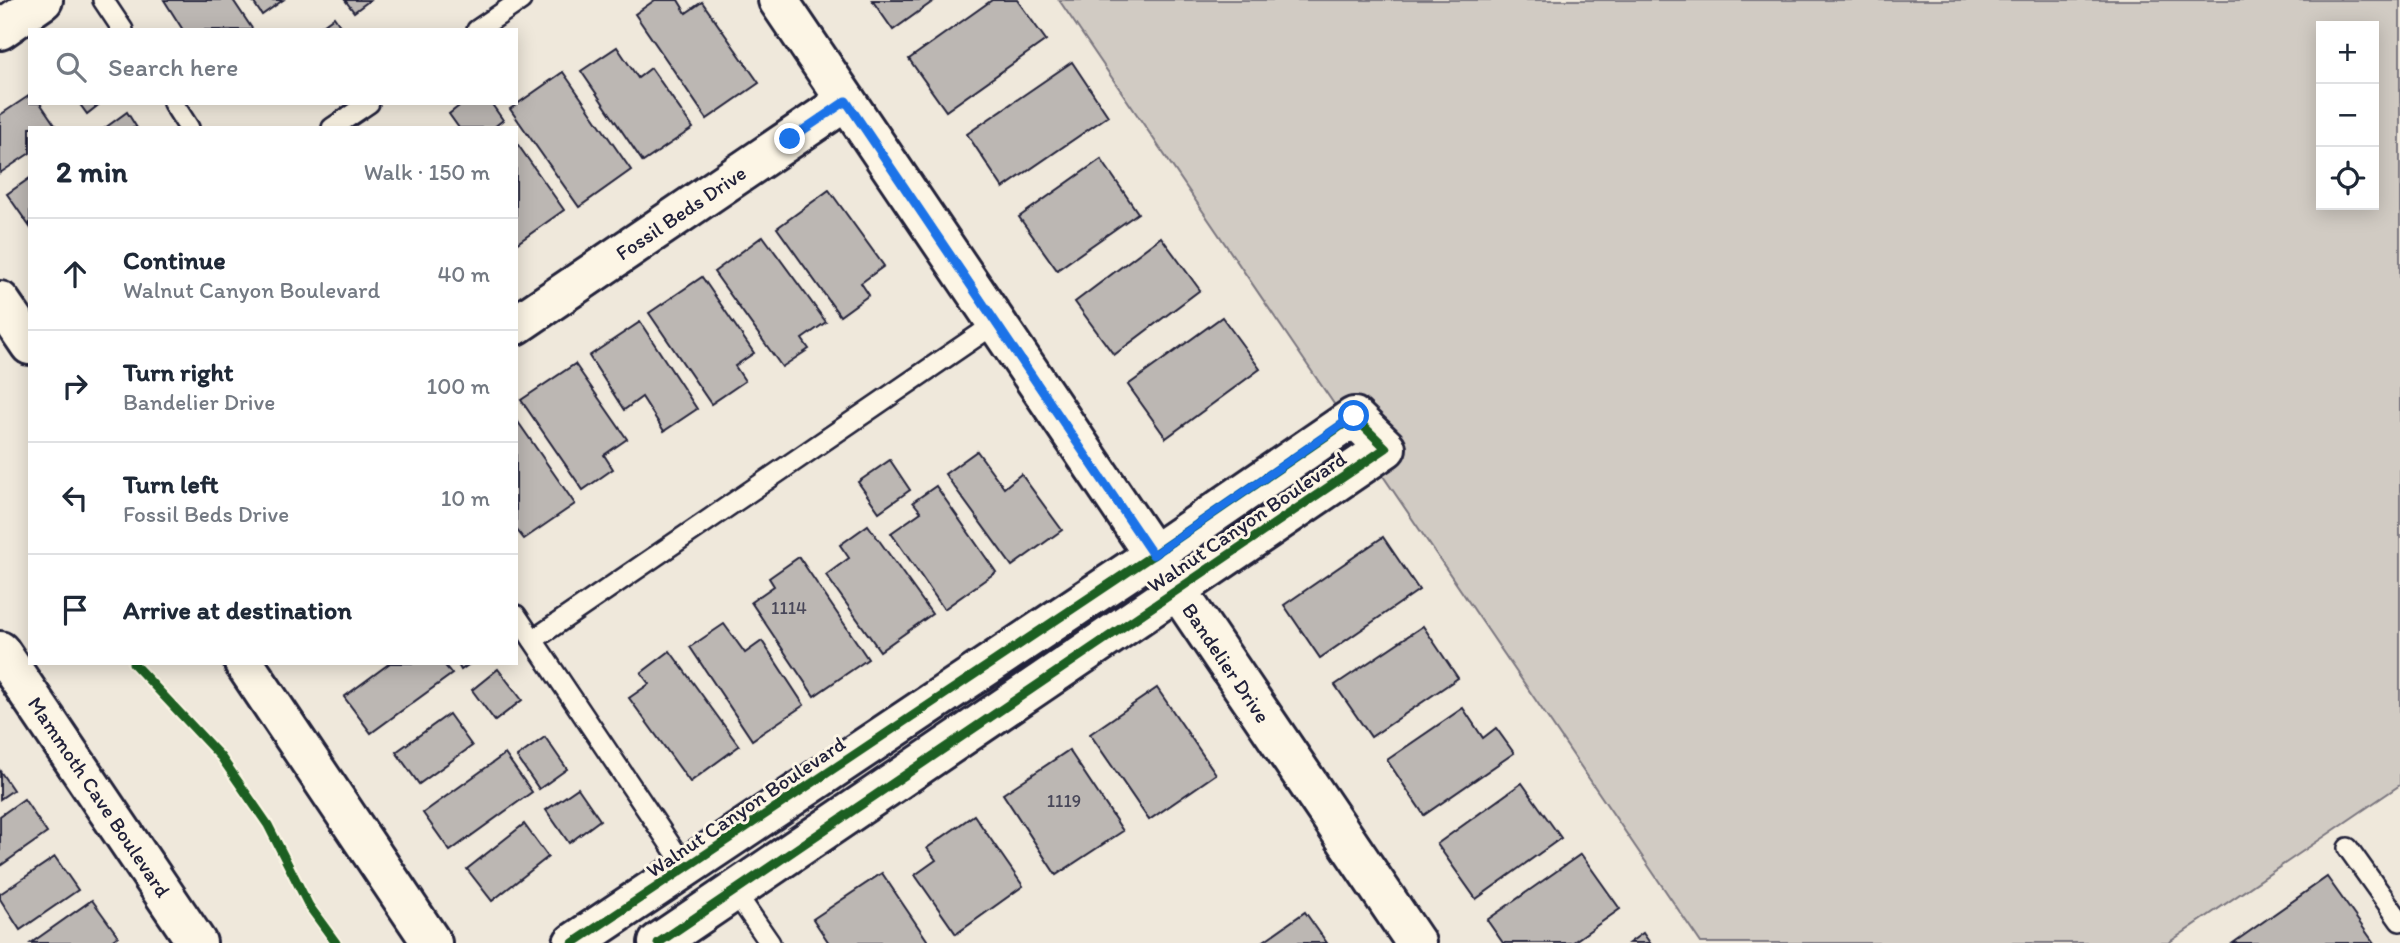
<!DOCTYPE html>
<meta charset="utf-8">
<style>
body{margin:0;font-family:Itim,sans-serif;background:#f2f2f3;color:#1f2937}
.controls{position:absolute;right:21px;top:21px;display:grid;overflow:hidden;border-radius:0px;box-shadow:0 4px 18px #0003}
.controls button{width:63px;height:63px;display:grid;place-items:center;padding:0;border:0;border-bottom:2px solid #e0e1e3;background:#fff;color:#1f2937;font:35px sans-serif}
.stop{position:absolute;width:21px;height:21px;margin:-16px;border:5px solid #1a73e8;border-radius:50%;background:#fff}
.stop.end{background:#1a73e8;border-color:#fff;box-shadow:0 2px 7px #0008}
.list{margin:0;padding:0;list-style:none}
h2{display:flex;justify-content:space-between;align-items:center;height:91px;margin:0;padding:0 28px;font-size:30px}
h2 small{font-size:23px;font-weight:400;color:#747a83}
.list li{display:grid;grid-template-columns:46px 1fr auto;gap:21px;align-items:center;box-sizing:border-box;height:112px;padding:0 28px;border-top:2px solid #e0e1e3}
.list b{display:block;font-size:26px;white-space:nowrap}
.list p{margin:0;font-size:23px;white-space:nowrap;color:#747a83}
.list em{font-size:23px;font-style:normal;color:#747a83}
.icon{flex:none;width:38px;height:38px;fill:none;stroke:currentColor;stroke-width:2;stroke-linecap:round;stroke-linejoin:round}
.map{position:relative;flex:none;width:2400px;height:943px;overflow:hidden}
.search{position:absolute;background:#fff;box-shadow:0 4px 18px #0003;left:28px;top:28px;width:490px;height:77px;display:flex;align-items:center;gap:18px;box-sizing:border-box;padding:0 24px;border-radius:0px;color:#747a83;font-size:26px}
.panel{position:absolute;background:#fff;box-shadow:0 4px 18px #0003;left:28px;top:126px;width:490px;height:539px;border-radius:0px}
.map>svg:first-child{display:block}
.green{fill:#d1cbc3;stroke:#7a767f;stroke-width:2;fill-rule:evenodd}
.building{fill:#bcb7b3;stroke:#22223b;stroke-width:2}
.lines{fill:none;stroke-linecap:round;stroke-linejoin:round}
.service-casing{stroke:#22223b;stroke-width:24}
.minor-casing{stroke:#22223b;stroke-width:44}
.service{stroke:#fcf5e5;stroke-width:19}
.minor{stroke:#fcf5e5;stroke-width:38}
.cycleway-casing{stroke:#fcf5e5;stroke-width:13}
.cycleway{stroke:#1b5e20;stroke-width:9}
.route{stroke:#1a73e8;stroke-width:9}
.labels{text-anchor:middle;stroke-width:6;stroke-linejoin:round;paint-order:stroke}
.number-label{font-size:18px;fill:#484759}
.street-label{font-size:21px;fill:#22223b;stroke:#fcf5e5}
</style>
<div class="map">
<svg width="2400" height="943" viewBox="0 0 2400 943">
<rect width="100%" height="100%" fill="#efe8db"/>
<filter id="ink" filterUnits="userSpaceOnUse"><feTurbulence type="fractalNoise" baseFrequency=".0143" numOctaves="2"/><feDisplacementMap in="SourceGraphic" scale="14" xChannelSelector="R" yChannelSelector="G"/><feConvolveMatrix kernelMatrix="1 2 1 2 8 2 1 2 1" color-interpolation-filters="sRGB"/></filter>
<g filter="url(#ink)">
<!-- green -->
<path class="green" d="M1059,0H2400V785L2168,943H1701ZM2321,26H2374V205H2321Z"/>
<!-- building -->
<g class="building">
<polygon points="164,0 233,0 253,30 183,30"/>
<polygon points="252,0 283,0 262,15"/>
<polygon points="345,0 370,0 354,12"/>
<polygon points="655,0 678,0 686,13 702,2 759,83 707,119 635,14"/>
<polygon points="872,0 935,0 893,30"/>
<polygon points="992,0 1017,0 1046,40 946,111 909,59"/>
<polygon points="334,17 343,30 316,30"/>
<polygon points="617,47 638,78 651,68 693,128 643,162 581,71"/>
<polygon points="1072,62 1108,116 1003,188 967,134"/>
<polygon points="563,72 631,170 579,207 510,109"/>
<polygon points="30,95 30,103 40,103 57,128 30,128 30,153 0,173 0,115"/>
<polygon points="79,103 101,103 87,114"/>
<polygon points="463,103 491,103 503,120 493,128 459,128 449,114"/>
<polygon points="127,112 137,128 105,128"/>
<polygon points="516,142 564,210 516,244"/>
<polygon points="1101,159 1138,213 1057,270 1019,217"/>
<polygon points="30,178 30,227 7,194"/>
<polygon points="829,190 884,266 861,283 869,295 840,316 777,228"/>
<polygon points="763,236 826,322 802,339 809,349 782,367 714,272"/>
<polygon points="1161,237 1200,290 1114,355 1075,302"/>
<polygon points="702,277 754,353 735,366 745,381 711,404 649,313"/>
<polygon points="1222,317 1260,369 1166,438 1128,385"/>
<polygon points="640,322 697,409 664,431 642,397 624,410 589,356"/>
<polygon points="575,364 627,439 604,455 613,469 583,490 521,400"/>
<polygon points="516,419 575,504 524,539 516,529"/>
<polygon points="977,451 1004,488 1021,474 1062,530 1012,566 945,474"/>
<polygon points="890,460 910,490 879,512 858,482"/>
<polygon points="936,486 996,572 944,609 891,533 921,512 913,502"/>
<polygon points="868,525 932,614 880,651 826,575 849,558 840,545"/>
<polygon points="1383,537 1419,590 1320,658 1284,605"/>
<polygon points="799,557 868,659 814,696 751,602 774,586 769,578"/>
<polygon points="724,624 745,653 762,641 804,705 752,740 690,647"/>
<polygon points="1423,626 1458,678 1371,737 1335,685"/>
<polygon points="670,651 739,746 690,782 629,698 649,684 641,673"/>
<polygon points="390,663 443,663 452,674 371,733 344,697"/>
<polygon points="457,663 471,663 461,670"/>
<polygon points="498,669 522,700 495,721 472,690"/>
<polygon points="1157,688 1216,774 1149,820 1090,734"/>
<polygon points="1463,708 1483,738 1496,728 1514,753 1424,815 1387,760"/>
<polygon points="449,714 472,746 419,784 396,752"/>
<polygon points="545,737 567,769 539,789 517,757"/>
<polygon points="1069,750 1123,831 1056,875 1003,794"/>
<polygon points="505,754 532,792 450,851 423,813"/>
<polygon points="0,771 13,790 0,799"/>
<polygon points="1522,783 1561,838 1476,899 1437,844"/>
<polygon points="578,788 600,820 569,843 546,810"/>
<polygon points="24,799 47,833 0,866 0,816"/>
<polygon points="974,815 1023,886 956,934 915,875 936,860 927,848"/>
<polygon points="524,824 548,857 492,901 467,869"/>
<polygon points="1581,854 1620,909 1572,943 1503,943 1487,920"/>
<polygon points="55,857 78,890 20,930 0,899 0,894"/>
<polygon points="882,873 929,943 829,943 813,919"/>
<polygon points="2327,877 2374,943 2233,943"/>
<polygon points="92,900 118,936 109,943 31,943"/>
<polygon points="1305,912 1327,943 1261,943"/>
<polygon points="1643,933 1650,943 1629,943"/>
</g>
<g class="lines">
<!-- service casing -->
<g class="service-casing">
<g id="service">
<polyline points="103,0 123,30"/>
<polyline points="477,30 521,0"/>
<polyline points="173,103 189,128"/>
<polyline points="332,128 369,103"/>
<polyline points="516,615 686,868"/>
<polyline points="533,640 996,323"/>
<polyline points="2348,848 2400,921"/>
<polyline points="735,892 770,943"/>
</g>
</g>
<!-- minor casing -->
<g class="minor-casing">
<g id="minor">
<polyline points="778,0 1416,943"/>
<polyline points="0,30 43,0"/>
<polyline points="0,301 30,345"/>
<polyline points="516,325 846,101"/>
<polyline points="0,651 197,943"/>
<polyline points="244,663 432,943"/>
<polyline points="573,943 1153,555 1354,417 1386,448 658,943"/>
</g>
</g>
<!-- service -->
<use href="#service" class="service"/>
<!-- minor -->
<use href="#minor" class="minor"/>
<!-- cycleway casing -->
<g class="cycleway-casing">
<g id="cycleway">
<polyline points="133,663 221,757 268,825 309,906 336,943"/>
<polyline points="573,943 1153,555 1354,417 1386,448 658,943"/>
</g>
</g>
<!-- cycleway -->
<use href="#cycleway" class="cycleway"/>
</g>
</g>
<g class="lines" filter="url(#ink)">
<!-- route -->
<polyline class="route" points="790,139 846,101 1153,555 1354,416"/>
</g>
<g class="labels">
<!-- number labels -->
<g class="number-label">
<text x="789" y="614">1114</text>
<text x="1064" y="807">1119</text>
</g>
<!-- street labels -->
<g class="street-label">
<text transform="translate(681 213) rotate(-34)" y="7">Fossil Beds Drive</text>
<text transform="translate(1247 522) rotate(-34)" y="7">Walnut Canyon Boulevard</text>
<text transform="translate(1226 663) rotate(56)" y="7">Bandelier Drive</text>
<text transform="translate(99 797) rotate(56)" y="7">Mammoth Cave Boulevard</text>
<text transform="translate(746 807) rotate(-34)" y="7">Walnut Canyon Boulevard</text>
</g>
</g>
</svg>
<div class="controls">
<button>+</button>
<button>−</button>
<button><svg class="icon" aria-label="locate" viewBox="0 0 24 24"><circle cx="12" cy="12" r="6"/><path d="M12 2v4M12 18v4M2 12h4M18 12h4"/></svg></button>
</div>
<div class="stop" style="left:1354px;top:416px"></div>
<div class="stop end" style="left:790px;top:139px"></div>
<div class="search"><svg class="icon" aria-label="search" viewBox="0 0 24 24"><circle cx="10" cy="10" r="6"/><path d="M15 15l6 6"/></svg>Search here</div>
<section class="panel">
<h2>2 min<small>Walk · 150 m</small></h2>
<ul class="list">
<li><svg class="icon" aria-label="ahead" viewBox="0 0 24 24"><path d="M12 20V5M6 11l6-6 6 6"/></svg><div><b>Continue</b><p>Walnut Canyon Boulevard</p></div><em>40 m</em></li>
<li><svg class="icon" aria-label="right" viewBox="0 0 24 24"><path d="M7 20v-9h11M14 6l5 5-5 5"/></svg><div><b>Turn right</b><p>Bandelier Drive</p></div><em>100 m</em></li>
<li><svg class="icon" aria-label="left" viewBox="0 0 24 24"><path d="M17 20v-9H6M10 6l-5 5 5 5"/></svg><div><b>Turn left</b><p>Fossil Beds Drive</p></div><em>10 m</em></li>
<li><svg class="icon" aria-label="arrive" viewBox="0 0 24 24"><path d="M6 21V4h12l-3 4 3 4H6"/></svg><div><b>Arrive at destination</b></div></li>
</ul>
</section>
</div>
